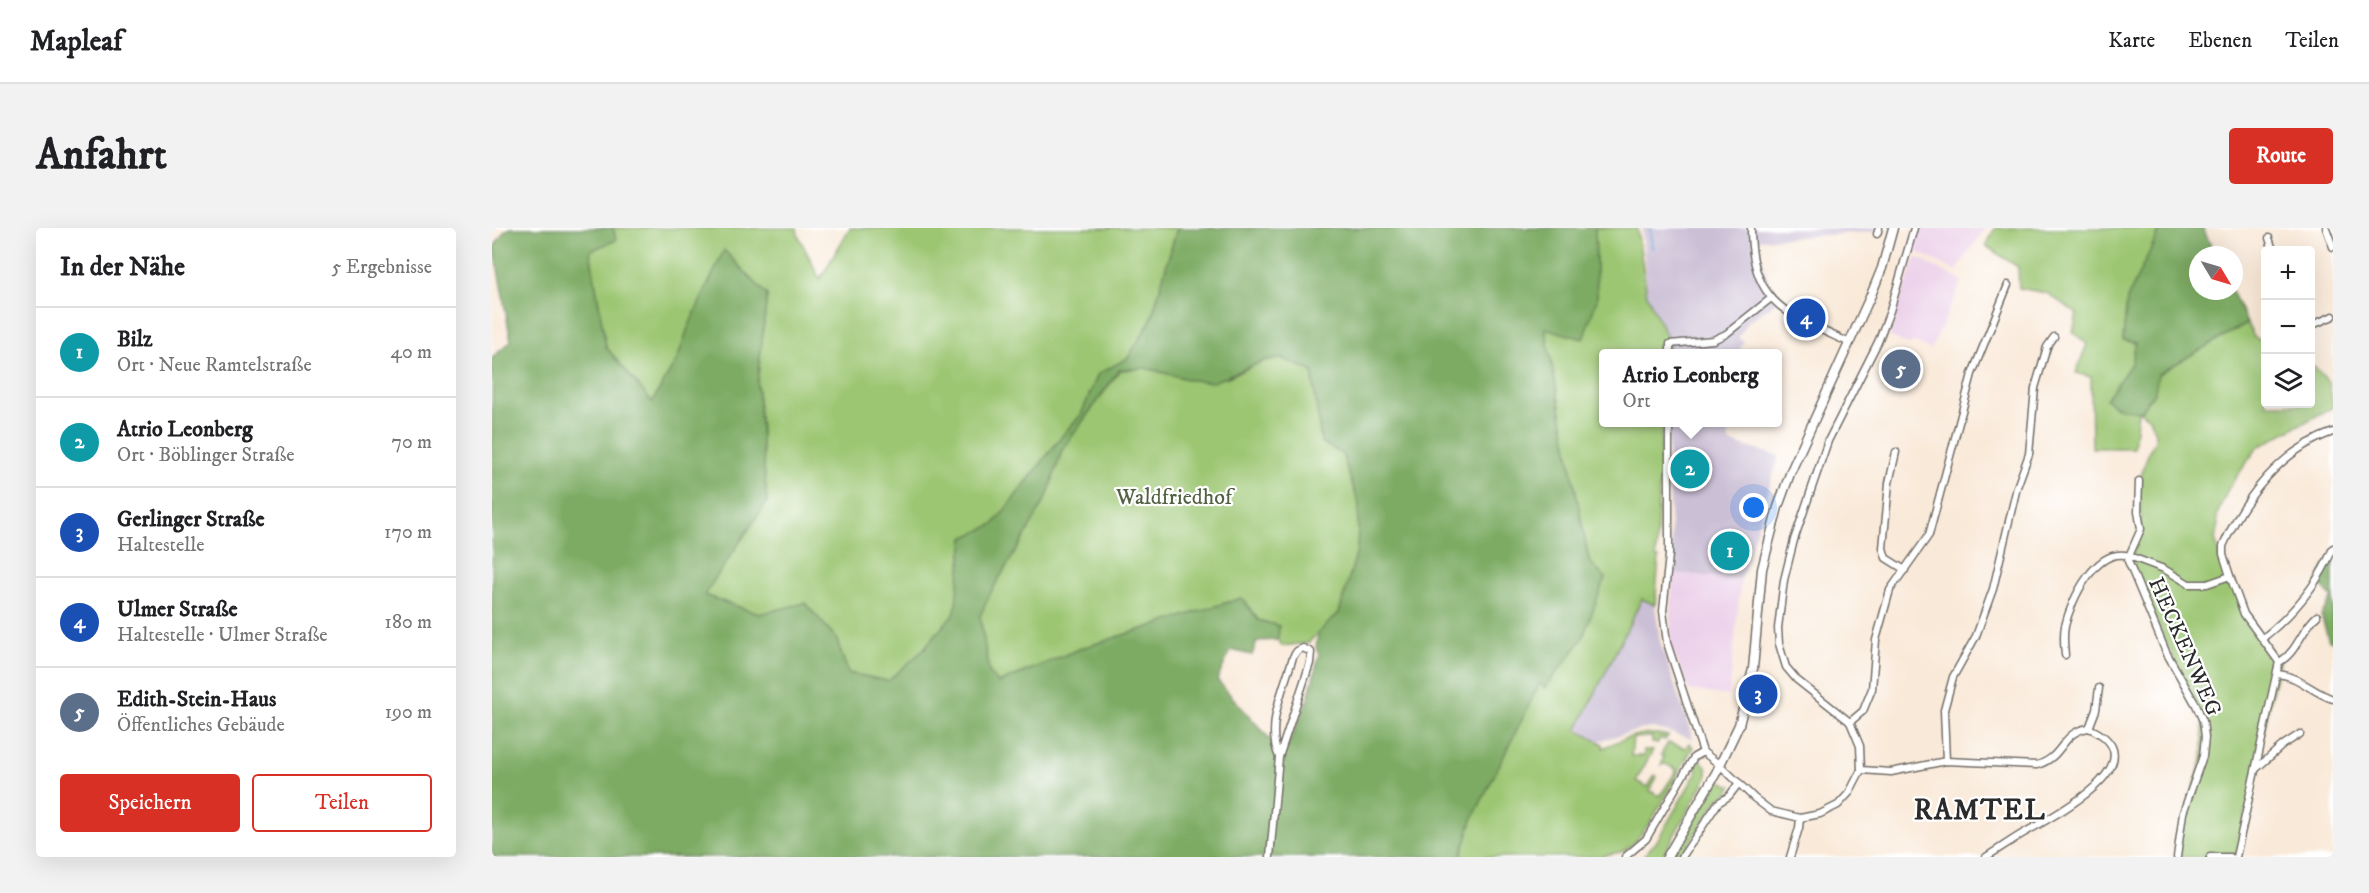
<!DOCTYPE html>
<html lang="de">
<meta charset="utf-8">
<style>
body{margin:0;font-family:"IM FELL DW Pica",serif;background:#f2f2f2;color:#202124}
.controls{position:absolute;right:18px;top:18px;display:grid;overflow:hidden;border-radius:6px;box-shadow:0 6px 24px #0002}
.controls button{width:54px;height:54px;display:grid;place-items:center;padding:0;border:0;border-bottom:2px solid #e0e0e0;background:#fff;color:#202124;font:30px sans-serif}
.compass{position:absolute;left:1697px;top:18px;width:54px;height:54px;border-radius:50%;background:#fff;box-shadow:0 6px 24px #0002;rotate:128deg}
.you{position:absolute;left:1262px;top:280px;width:21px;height:21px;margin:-15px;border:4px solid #fff;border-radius:50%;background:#1a73e8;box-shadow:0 0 0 9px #1a73e833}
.badge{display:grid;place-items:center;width:39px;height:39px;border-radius:50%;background:#d93025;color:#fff;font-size:20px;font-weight:700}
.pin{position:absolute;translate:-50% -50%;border:3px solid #fff;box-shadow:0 2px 6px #0006}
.popup{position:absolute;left:1107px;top:121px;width:183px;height:78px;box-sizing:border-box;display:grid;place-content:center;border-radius:6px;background:#fff;filter:drop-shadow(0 2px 4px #0005);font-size:20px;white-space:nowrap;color:#757577}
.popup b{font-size:22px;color:#202124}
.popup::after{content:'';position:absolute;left:50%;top:100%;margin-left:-12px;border:12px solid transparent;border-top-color:#fff}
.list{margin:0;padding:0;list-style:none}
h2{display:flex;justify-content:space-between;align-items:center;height:78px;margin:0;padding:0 24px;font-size:26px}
h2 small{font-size:20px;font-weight:400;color:#757577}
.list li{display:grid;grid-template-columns:39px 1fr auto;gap:18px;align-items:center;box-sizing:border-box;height:90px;padding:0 24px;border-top:2px solid #e0e0e0}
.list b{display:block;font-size:22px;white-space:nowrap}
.list p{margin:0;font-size:20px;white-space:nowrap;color:#757577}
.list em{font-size:20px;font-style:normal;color:#757577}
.actions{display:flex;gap:12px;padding:18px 24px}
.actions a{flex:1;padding:14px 0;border:2px solid #d93025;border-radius:6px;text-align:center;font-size:21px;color:#d93025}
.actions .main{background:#d93025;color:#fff}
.icon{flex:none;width:33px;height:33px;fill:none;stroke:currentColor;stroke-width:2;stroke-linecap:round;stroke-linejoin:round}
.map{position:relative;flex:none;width:1841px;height:629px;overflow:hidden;border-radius:6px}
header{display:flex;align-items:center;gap:36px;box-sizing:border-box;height:84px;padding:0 30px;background:#fff;border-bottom:2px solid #e0e0e0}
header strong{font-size:28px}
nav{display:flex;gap:33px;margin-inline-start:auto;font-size:21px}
.intro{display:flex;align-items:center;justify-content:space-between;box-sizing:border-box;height:144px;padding:0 36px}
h1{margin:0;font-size:42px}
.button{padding:15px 27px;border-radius:6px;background:#d93025;color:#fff;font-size:21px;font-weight:700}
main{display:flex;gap:36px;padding:0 36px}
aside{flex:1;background:#fff;border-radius:6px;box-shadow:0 6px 24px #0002}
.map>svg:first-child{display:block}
.built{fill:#ecd1ea}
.industrial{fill:#cbbfd5}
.green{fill:#9cc672;stroke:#64784e;stroke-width:1.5}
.forest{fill:#7dab64;stroke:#546b48;stroke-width:1.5;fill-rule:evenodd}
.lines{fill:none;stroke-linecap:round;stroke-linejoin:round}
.stream{stroke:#60a4d5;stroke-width:2}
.minor-casing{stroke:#736e68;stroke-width:9}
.secondary-casing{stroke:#736e68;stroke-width:11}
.minor{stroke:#fff;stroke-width:6}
.secondary{stroke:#fff;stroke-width:8}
.labels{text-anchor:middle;stroke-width:4.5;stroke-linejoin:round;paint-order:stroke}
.park-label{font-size:22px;fill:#536144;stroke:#fff}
.street-label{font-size:22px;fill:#2b2b2b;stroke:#fff}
.district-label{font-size:28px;font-weight:bold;letter-spacing:1.5px;fill:#2b2b2b;stroke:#fff}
</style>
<header>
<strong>Mapleaf</strong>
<nav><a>Karte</a><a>Ebenen</a><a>Teilen</a></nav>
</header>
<div class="intro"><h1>Anfahrt</h1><a class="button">Route</a></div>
<main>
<aside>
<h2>In der Nähe<small>5 Ergebnisse</small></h2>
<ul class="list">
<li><span class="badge" style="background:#0f9aa8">1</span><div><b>Bilz</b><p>Ort · Neue Ramtelstraße</p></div><em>40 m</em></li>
<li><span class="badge" style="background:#0f9aa8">2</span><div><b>Atrio Leonberg</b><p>Ort · Böblinger Straße</p></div><em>70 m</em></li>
<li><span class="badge" style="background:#1a4fb4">3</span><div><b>Gerlinger Straße</b><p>Haltestelle</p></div><em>170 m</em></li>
<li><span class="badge" style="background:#1a4fb4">4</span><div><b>Ulmer Straße</b><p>Haltestelle · Ulmer Straße</p></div><em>180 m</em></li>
<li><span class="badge" style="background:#5c6f8a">5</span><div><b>Edith-Stein-Haus</b><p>Öffentliches Gebäude</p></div><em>190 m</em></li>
</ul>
<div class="actions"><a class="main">Speichern</a><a>Teilen</a></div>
</aside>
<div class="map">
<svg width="1841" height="629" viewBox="0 0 1841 629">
<rect width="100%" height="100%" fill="#fff"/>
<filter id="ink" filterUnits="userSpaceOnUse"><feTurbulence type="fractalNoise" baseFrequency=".0167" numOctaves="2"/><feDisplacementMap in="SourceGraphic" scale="12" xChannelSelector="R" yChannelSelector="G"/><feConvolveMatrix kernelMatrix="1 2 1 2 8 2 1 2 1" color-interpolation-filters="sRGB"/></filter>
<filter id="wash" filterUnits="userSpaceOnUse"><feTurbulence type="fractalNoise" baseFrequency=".008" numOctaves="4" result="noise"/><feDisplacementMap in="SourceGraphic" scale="24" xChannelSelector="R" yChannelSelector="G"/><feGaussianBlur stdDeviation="1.35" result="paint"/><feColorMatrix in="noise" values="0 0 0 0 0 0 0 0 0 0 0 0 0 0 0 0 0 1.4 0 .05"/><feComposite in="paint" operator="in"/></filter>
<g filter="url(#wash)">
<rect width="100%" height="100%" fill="#f9e9d8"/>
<!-- built -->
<g class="built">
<polygon points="1425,0 1493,0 1464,43 1417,20"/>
<polygon points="1424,29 1470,53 1439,122 1423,114 1417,117 1397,108 1405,90 1402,88"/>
<polygon points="1181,345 1249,351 1237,468 1197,462 1178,416"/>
</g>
<!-- industrial -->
<g class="industrial">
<polygon points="1150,0 1390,0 1389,3 1265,12 1277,55 1287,72 1257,93 1246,110 1252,113 1246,125 1178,125 1178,116 1155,67"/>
<polygon points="1177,195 1236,195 1237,214 1287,228 1249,351 1181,345 1176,234"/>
<polygon points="1150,370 1163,377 1168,414 1201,511 1162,500 1146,502 1107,513 1086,501"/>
</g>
<!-- green -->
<g class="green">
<polygon points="121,0 305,0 306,7 328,51 358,0 685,0 659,92 636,130 606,147 589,187 574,203 502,296 472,310 463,384 429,424 396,453 356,445 344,410 313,375 267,386 212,367 275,273 265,156 275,67 232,23 196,100 185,132 160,174 114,119 98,22 124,12"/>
<path d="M1103,0H1145L1155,67L1178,116L1177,125H1111V194L1170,195L1164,329L1167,330L1163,377L1150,371L1085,502L1111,516V520C1134,509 1150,502 1176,508L1173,512L1168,510L1165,516L1160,515V509L1141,510L1139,528H1152V522H1161L1144,553L1156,559L1163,547L1165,549L1158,563L1168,568L1185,542L1174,536L1169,537L1172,529L1169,527L1176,515L1194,520L1197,515L1201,519C1186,544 1155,611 1131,623C1123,627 1116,624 1110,629H969L980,592L1048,454L1052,460L1097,333L1053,100L1105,71Z"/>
<polygon points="1503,0 1666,0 1667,4 1635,71 1631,112 1644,115 1639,136 1615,171 1621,178 1646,183 1642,220 1600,220 1599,149 1584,145 1595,116 1581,104 1585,86 1555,65 1527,60 1526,39 1494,18"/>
<polygon points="1755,95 1762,109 1773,115 1774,176 1818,176 1819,139 1821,138 1837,154 1841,179 1766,219 1737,259 1725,287 1726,301 1723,310 1728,330 1732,334 1754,387 1787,434 1744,629 1688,629 1687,608 1711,528 1711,493 1636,333 1649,301 1647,253 1657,223 1663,213 1663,205 1657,190 1648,183 1657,172 1666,146"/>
<polygon points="791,131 820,143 829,214 850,226 867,276 865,323 847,385 816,415 790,418 786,412 787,398 766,392 750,370 590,420 506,455 497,444 488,388 500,362 536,303 556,266 570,222 628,142 654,140 699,152 734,150 774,132"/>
<polygon points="1209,532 1215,541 1215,549 1170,629 1150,629 1165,613 1206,542 1201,538 1205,533"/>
<polygon points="1227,552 1240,558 1236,565 1227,570 1188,629 1179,629"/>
</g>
<!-- forest -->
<g class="forest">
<path d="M18,0H121L124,12L98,23L114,119L160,174L185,132L196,100L232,22L275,67L265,156L275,274L212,367L267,386L313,375L344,410L356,445L396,453L429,424L463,384L472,310L502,296L574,203L589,187L606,146L636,130L659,92L685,0H1103L1105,72L1091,111L1053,100L1097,333L1113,350L1090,412L1053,460L1048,455L1046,459L980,592L969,629H0V130L19,113L2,19L12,4ZM791,131L820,143L829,214L850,226L867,276L865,323L847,385L826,405L824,420L827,427L816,471L792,527L725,452L739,422L760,427L765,413L786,412L787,398L766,392L750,370L590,420L506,455L497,444L488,388L500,362L536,303L556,266L570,222L627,142L654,140L699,152L721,154L774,132Z"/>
<path d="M1666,0H1711L1723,27H1706V63H1740L1755,95L1666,146L1663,164L1648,183C1636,182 1624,181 1614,171L1639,136L1644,115L1631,112L1635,71L1667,4Z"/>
<polygon points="1837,331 1841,331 1841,414 1837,413 1829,387 1840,370 1825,353"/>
</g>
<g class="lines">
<!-- stream -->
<polyline class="stream" points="1158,0 1160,20"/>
</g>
</g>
<g filter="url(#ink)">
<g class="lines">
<!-- minor casing -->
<g class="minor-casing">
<g id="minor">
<path d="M1259,0C1259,78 1298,87 1358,115"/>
<polyline points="1834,0 1841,19"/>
<polyline points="1385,6 1387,0"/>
<polyline points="1777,10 1781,22"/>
<polyline points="1818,98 1841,88"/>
<polyline points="1178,125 1178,116 1221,112 1234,106 1278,71"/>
<polyline points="1177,194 1177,327 1171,383 1175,415 1211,524 1228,537 1262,570 1279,583 1308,590 1328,586 1346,577 1357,565 1369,542 1368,518 1358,494 1305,452 1294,439 1287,416 1286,400 1292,352 1302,312 1336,213 1386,114 1398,83 1422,0"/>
<polyline points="1404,224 1397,255 1391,320 1394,330 1413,342"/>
<polyline points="1647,253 1646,284 1649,301 1637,328 1672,341 1697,356 1715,356 1738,348 1752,386 1787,434 1744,629"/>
<path d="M1738,348L1731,326V318C1753,269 1789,222 1841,204"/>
<path d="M1771,410C1801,386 1826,357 1841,320"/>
<path d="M1573,427C1572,417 1571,408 1573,398C1579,372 1604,318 1637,328L1636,333L1674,424L1704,477L1711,493L1713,509L1711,528L1691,585L1685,629"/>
<path d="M1787,434C1805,425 1810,400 1825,388"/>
<path d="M1786,446C1807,448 1821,465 1841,471"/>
<polyline points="1358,494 1371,483 1380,461 1384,412 1398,362 1437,307 1480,146 1516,57"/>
<polyline points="1597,500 1604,482 1607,460"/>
<polyline points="1454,533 1452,482 1461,449 1484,408 1501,361 1525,259 1537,226 1543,160 1555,119 1562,109"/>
<polyline points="1765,540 1791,517 1808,506"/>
<path d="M1369,542L1399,544L1454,533L1545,537C1573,529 1568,504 1597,500C1668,532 1567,585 1537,602C1522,610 1509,620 1494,629"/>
<path d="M778,629L787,529L818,435L819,424L811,420L805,423L801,429C792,460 773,498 787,529"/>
<polyline points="1133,629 1154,611 1202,529 1211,524"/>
<polyline points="1190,629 1226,575 1237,568 1247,555"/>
<polyline points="1298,629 1307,600 1308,590"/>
<polyline points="1718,629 1738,629"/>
</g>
</g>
<!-- secondary casing -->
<g class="secondary-casing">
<polyline id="secondary" points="1175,629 1224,545 1247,497 1261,441 1270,341 1286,279 1299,243 1379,67 1390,40 1401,0"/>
</g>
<!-- minor -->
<use href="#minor" class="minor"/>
<!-- secondary -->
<use href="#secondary" class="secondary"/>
</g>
</g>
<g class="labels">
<!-- park labels -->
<g class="park-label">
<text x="682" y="276">Waldfriedhof</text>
</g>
<!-- street labels -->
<g class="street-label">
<text transform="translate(1694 418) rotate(66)" y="8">HECKENWEG</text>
</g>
<!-- district labels -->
<g class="district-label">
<text x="1488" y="591">RAMTEL</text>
</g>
</g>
</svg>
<div class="controls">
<button>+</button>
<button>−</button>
<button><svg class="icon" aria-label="layers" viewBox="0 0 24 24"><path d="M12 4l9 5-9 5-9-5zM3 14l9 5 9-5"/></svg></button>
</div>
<svg class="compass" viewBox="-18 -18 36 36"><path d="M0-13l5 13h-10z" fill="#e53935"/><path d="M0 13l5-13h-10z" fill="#757577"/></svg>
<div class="you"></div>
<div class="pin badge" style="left:1238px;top:323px;background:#0f9aa8">1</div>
<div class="pin badge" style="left:1198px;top:241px;background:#0f9aa8">2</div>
<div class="popup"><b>Atrio Leonberg</b>Ort</div>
<div class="pin badge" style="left:1266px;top:466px;background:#1a4fb4">3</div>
<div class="pin badge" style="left:1314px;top:90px;background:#1a4fb4">4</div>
<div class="pin badge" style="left:1409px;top:141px;background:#5c6f8a">5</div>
</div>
</main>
